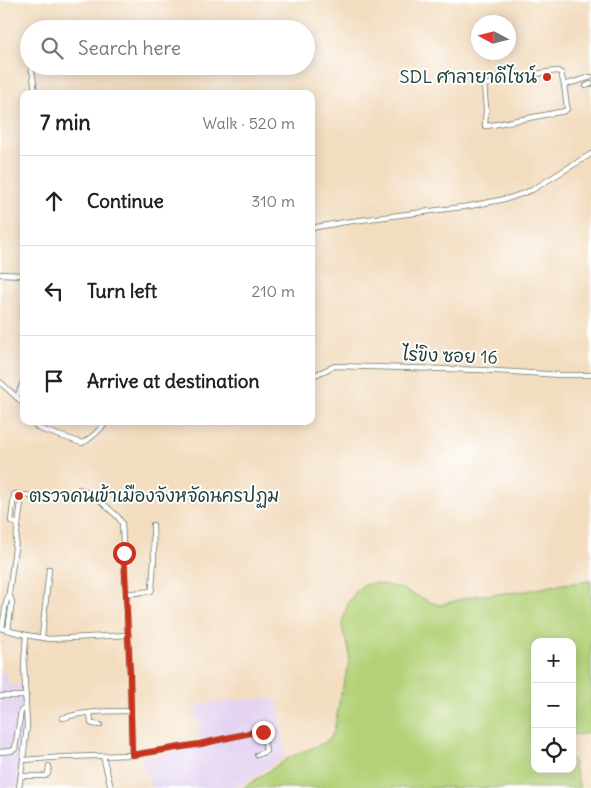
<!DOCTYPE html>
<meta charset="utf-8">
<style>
body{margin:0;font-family:Delius,"Playpen Sans Thai",sans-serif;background:#f2f2f2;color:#222}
.controls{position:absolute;right:15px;bottom:15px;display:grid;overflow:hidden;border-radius:10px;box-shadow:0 2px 12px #0003}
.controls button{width:45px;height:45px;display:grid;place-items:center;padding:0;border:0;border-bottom:1px solid #e0e0e0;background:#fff;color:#222;font:25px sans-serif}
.compass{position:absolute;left:471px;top:15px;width:45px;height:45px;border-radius:50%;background:#fff;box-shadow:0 2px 12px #0003;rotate:277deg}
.stop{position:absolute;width:15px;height:15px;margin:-11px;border:4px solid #c8321e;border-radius:50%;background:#fff}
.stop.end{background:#c8321e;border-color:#fff;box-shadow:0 1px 5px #0008}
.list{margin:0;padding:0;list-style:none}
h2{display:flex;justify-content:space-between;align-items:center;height:65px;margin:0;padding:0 20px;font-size:21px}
h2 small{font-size:16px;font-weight:400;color:#767676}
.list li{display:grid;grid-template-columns:32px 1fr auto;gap:15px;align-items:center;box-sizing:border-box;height:90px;padding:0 20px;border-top:1px solid #e0e0e0}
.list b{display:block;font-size:19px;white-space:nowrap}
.list em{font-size:16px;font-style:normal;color:#767676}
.icon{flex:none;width:28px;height:28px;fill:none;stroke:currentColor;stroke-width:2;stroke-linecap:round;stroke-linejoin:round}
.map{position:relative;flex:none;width:591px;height:788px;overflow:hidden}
.search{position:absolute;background:#fff;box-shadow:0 2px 12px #0003;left:20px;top:20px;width:295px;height:55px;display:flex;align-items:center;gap:12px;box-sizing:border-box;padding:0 18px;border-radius:28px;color:#767676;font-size:19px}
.panel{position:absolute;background:#fff;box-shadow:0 2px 12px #0003;left:20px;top:90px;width:295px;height:335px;border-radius:10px}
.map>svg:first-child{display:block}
.built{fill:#e4d3f1}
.green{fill:#b3d177;stroke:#698756}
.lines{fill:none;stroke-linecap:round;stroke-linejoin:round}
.street-casing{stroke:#697565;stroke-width:6}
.street{stroke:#fff;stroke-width:4.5}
.route{stroke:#c8321e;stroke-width:6}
.poi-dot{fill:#c8321e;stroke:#fff;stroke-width:2}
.labels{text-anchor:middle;stroke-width:4;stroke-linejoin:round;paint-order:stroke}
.poi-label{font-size:18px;fill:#1f3d34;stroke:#fff;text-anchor:end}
.street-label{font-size:18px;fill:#1f3d34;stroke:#fff}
</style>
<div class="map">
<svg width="591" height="788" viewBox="0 0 591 788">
<rect width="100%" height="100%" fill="#fff"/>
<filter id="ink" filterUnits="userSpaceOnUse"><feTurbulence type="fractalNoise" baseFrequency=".02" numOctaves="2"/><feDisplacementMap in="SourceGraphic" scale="10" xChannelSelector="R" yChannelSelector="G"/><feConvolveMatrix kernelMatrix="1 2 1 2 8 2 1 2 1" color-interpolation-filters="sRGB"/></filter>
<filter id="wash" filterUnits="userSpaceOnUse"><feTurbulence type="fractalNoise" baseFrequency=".0096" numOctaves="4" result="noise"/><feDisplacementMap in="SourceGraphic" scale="20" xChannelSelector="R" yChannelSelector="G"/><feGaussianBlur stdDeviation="1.12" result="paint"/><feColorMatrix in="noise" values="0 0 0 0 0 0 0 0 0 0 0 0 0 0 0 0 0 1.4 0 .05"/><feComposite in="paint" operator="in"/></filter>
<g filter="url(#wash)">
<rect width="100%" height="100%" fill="#f3ddc0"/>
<!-- built -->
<g class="built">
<polygon points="0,673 7,674 7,685 23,685 25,733 17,788 0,788"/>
<polygon points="272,698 278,701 285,756 236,788 152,788 140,759 201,747 195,705 216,702"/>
</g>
<!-- green -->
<polygon class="green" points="591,581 591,733 572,735 572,642 535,642 535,769 572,769 572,758 580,788 243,788 290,757 324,743 331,737 334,731 341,693 348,668 349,658 349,650 343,632 342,623 348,603 357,590 363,585 376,583 399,588 433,603 440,605 474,596 527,591 556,585"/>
</g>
<g filter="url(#ink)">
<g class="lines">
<!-- street casing -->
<g class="street-casing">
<g id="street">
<polyline points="28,57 29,60"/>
<polyline points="31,66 33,76 35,94"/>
<polyline points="564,85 561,73 558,71 547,72 484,85 486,108 485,126 487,126 565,111 567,109 567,107 564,85 591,77"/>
<polyline points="586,86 591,84"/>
<polyline points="311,228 345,222 470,206 510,198 532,190 591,154"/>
<polyline points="0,274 24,275"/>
<polyline points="311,377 330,368 335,366 481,370 561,375 591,375"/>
<polyline points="0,382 24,404"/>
<polyline points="17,397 24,380"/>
<path d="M33,421L36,426L40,429L82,443C92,439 100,429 108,421"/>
<polyline points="79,489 94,495 118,517 122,523 126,594"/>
<polyline points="18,524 12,522 11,521 14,495 15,494 32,496"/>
<polyline points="0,628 26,635 49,639 129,635"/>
<polyline points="2,628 6,603 9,593 22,495"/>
<polyline points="8,630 12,602 9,593"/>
<polyline points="42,637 49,569"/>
<polyline points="0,696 26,696"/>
<polyline points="90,713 91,723 93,724 100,725"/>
<path d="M63,718C85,711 109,711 131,711"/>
<polyline points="0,752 11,751 15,749 21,711 26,708"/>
<polyline points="132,755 130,675 126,594 151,591 152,589 154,559 153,525"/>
<polyline points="103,756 111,788"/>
<polyline points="23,760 64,757 132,755 200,744 254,732 263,732 266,751 257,755"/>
<polyline points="21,776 45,776 48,774 49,766"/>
<polyline points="19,788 23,760 27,726 24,665 26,635"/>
</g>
</g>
<!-- street -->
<use href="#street" class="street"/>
</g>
</g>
<g class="lines" filter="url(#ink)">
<!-- route -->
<polyline class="route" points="124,553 130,675 132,755 200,744 254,732 263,732"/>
</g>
<!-- markers -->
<g class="poi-dot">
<circle cx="547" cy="77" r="5"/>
<circle cx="19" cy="496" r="5"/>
</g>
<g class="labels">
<!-- poi labels -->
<g class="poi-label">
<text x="537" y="83">SDL ศาลายาดีไซน์</text>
<text x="29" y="502" text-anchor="start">ตรวจคนเข้าเมืองจังหจัดนครปฏม</text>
</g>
<!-- street labels -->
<g class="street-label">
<text transform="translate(450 356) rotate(2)" y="6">ไร่ขิง ซอย 16</text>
</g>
</g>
</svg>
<div class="controls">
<button>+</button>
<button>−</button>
<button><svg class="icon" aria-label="locate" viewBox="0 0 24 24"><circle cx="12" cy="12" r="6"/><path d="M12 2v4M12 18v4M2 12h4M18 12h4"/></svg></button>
</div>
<svg class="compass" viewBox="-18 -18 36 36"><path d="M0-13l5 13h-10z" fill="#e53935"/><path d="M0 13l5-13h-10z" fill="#767676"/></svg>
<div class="stop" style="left:124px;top:553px"></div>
<div class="stop end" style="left:263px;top:732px"></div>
<div class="search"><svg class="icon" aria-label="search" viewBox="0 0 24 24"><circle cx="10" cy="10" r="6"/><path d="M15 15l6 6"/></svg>Search here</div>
<section class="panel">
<h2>7 min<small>Walk · 520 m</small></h2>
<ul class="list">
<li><svg class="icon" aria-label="ahead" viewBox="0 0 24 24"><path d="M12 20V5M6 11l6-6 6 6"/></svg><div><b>Continue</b></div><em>310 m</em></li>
<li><svg class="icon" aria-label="left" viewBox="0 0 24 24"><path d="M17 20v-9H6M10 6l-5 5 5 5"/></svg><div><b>Turn left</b></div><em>210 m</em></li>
<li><svg class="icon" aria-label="arrive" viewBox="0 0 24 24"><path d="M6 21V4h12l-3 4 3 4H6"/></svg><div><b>Arrive at destination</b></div></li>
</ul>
</section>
</div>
